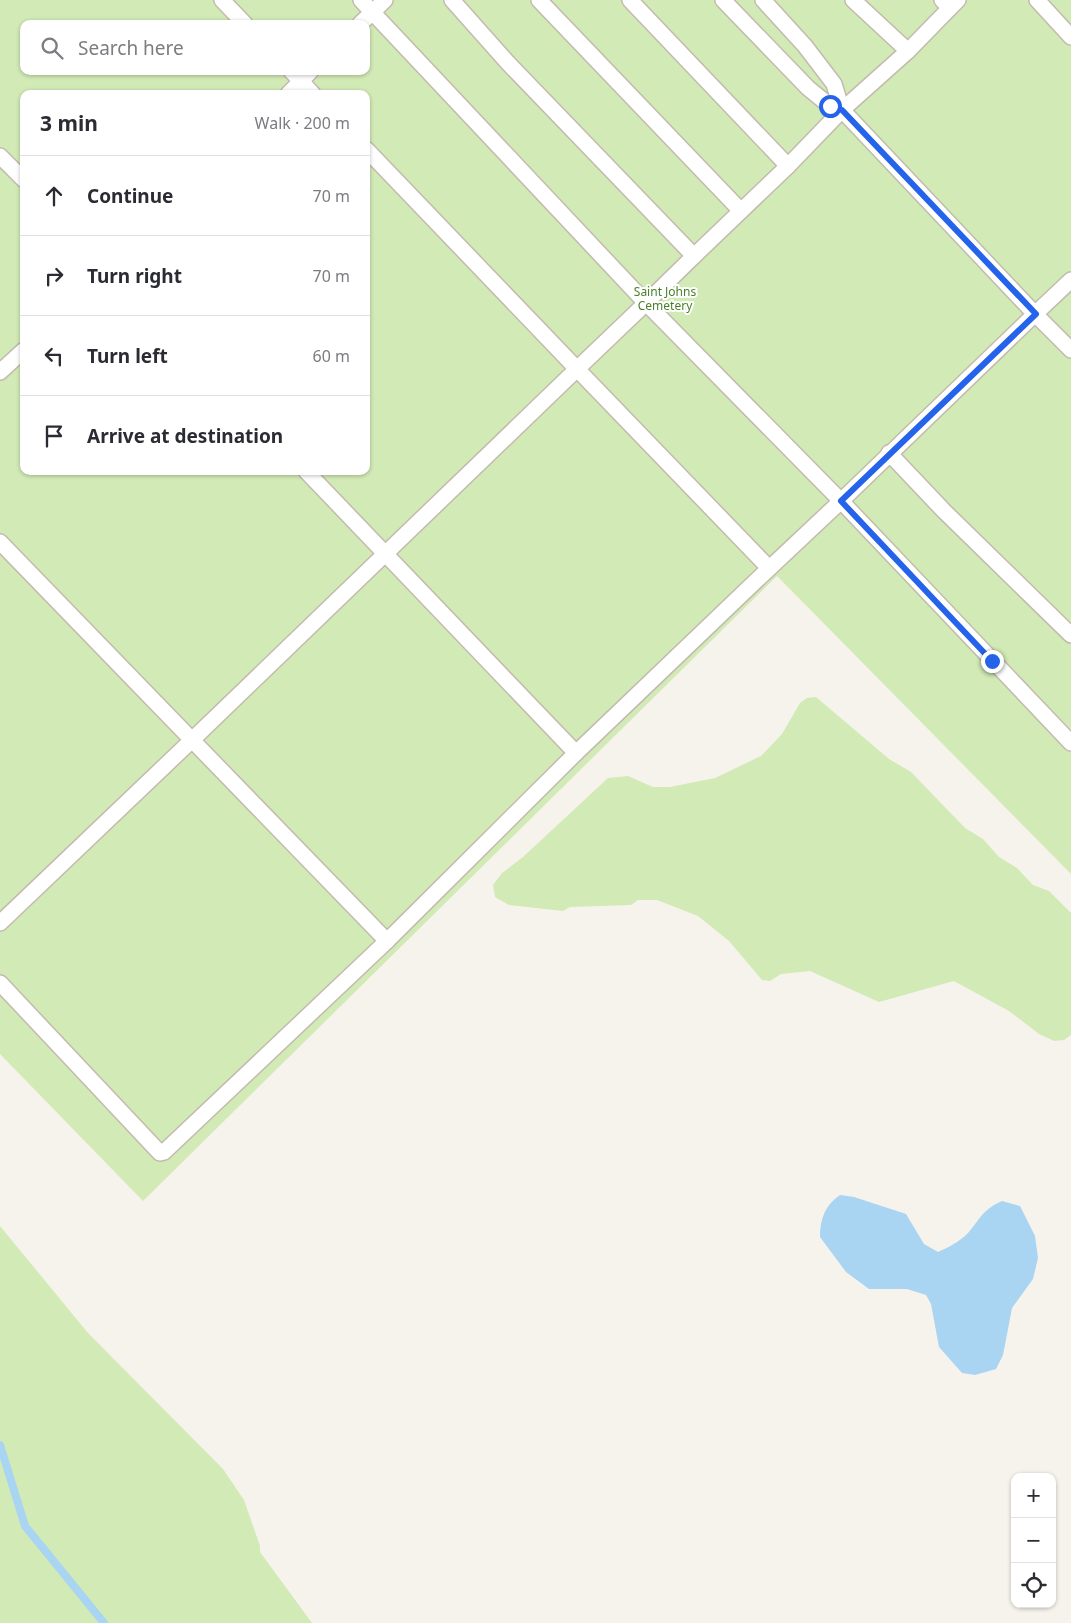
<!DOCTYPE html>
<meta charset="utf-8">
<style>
body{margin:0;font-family:"Noto Sans",sans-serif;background:#f2f2f3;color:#2b2b33}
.controls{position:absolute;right:15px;bottom:15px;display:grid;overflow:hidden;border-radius:10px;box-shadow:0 1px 4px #0004}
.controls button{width:45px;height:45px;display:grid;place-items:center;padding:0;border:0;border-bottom:1px solid #e1e1e2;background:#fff;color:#2b2b33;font:25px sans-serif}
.stop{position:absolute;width:15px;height:15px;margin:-11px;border:4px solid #2563eb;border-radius:50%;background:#fff}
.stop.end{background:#2563eb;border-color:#fff;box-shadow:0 1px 5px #0008}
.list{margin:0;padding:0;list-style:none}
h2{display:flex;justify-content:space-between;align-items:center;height:65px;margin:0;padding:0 20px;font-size:21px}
h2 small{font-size:16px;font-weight:400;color:#7c7c81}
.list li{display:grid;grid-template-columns:32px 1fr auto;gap:15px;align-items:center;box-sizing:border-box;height:80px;padding:0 20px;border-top:1px solid #e1e1e2}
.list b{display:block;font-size:19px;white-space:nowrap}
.list em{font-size:16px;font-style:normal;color:#7c7c81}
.icon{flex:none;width:28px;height:28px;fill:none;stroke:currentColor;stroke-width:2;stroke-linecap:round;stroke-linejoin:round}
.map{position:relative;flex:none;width:1071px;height:1623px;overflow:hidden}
.search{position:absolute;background:#fff;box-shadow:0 1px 4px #0004;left:20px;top:20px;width:350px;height:55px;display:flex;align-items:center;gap:12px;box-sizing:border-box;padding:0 18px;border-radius:10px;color:#7c7c81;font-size:19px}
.panel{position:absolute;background:#fff;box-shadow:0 1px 4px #0004;left:20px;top:90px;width:350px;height:385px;border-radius:10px}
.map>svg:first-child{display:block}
.green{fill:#d2eab5;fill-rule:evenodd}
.water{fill:#a9d4f2}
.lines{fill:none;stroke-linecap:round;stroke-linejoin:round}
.stream{stroke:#a9d4f2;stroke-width:8}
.lane-casing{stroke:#c2bbae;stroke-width:18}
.lane{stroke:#fff;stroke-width:15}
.route{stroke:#2563eb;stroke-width:6}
.labels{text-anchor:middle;stroke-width:4;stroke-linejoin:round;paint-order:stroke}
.park-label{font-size:12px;fill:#4a7f2a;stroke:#fff}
</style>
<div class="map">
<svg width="1071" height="1623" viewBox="0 0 1071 1623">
<rect width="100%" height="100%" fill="#f6f3ec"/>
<!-- green -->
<g class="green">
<path d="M0,0H1071V874L777,576L143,1201L0,1054ZM24,24H366V71H24ZM24,94H366V471H24Z"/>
<polygon points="816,697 889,759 911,772 965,828 983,839 999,857 1017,868 1033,885 1049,891 1071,913 1071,1035 1064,1040 1054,1041 1039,1034 1009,1011 954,981 879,1002 810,971 781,974 770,981 762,980 729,941 698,916 657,900 638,900 631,905 570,907 563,911 509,905 495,897 493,885 502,873 523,857 608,778 628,776 653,787 670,787 715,778 761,756 782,734 800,703 807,698"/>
<polygon points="0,1226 88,1333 223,1469 244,1500 260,1546 260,1552 312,1623 0,1623"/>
</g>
<!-- water -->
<path class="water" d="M840,1195L854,1197L906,1214L924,1244L938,1252C949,1247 959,1242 968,1233C981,1218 982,1210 1002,1201L1020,1206L1035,1236L1038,1258L1033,1279L1012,1308L1003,1355L996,1369L975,1375L962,1373L939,1347L931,1304L926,1295L907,1289H869L846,1272L820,1237C820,1219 825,1205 840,1195Z"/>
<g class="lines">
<!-- stream -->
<polyline class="stream" points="0,1445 25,1526 104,1623"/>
<!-- lane casing -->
<g class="lane-casing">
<g id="lane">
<polyline points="222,0 245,24"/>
<polyline points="361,0 646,303 577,369 366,149"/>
<polyline points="452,0 508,63 694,256 788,166 630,0"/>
<polyline points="539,0 741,211"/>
<polyline points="723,0 808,88 830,106 842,110 908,51"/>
<polyline points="763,0 805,46 834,84 842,110"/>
<polyline points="853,0 908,51 950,8"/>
<polyline points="942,0 950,8 958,0"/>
<polyline points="1037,0 1071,37"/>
<polyline points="360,24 385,0"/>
<polyline points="291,71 301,81 311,71"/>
<polyline points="288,94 301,81 313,94"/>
<polyline points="0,156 24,180"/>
<polyline points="694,256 646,303 841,501 1035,314 842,110 788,166"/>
<polyline points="1071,280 1035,314 1071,350"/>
<polyline points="0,372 24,350"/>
<polyline points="889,453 944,511 1071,635"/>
<polyline points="306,471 576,753"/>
<polyline points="0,542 192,740 0,923"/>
<polyline points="387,941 192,740 577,369 769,568"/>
<polyline points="0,983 160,1153 164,1152 387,941 576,753 759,578 841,501 1071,743"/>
</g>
</g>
<!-- lane -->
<use href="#lane" class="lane"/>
</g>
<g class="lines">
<!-- route -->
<polyline class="route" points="830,106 842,110 1036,314 841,501 992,661"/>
</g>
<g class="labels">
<!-- park labels -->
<g class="park-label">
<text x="665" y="296">Saint Johns<tspan x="665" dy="14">Cemetery</tspan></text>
</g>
</g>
</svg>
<div class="controls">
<button>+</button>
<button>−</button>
<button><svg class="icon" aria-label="locate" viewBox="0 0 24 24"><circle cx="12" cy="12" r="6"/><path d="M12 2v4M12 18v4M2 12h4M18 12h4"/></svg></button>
</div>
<div class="stop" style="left:830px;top:106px"></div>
<div class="stop end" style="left:992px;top:661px"></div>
<div class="search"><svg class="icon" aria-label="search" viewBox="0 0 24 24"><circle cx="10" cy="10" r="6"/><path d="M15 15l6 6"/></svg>Search here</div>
<section class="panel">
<h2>3 min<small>Walk · 200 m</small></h2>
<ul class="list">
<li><svg class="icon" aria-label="ahead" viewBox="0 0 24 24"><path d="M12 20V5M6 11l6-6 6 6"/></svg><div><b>Continue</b></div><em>70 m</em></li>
<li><svg class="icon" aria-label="right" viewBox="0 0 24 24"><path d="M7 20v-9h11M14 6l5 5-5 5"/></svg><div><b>Turn right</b></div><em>70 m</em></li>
<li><svg class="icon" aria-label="left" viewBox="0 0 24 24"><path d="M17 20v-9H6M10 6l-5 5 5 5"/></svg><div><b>Turn left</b></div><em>60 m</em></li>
<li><svg class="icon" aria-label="arrive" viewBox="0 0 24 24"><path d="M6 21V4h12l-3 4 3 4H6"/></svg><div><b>Arrive at destination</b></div></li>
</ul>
</section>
</div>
